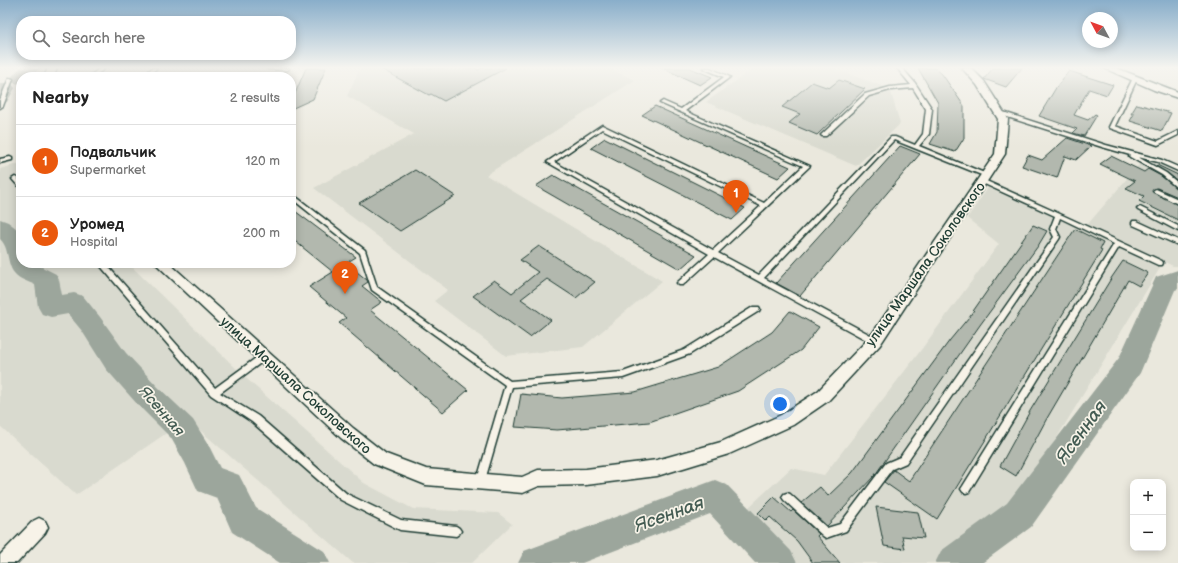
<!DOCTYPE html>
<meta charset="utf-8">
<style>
body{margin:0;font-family:"Balsamiq Sans",sans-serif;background:#f6f6f6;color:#222}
.controls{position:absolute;right:12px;bottom:12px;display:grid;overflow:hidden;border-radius:8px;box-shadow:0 2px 10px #0003}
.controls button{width:36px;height:36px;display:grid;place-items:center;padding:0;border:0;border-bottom:1px solid #e0e0e0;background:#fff;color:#222;font:20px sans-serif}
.compass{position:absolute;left:1082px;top:12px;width:36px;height:36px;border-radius:50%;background:#fff;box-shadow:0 2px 10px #0003;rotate:311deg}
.you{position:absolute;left:780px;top:404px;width:14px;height:14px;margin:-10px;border:3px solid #fff;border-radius:50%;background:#1a73e8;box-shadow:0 0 0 6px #1a73e833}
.badge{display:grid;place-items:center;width:26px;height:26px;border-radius:50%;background:#ea580c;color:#fff;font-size:13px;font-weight:700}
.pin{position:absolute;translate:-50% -33px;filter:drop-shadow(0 1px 2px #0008)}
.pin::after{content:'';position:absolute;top:21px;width:14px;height:12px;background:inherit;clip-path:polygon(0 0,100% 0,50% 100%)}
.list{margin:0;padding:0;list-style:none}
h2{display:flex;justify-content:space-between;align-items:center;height:52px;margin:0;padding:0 16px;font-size:17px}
h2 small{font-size:13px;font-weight:400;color:#767676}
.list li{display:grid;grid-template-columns:26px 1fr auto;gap:12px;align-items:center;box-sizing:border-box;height:72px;padding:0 16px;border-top:1px solid #e0e0e0}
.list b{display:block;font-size:15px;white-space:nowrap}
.list p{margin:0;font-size:13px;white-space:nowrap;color:#767676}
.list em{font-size:13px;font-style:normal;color:#767676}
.icon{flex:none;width:22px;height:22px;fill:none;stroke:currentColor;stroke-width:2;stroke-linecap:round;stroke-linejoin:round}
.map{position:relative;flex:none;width:1178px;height:563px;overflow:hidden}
.search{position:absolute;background:#fff;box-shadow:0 2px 10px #0003;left:16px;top:16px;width:280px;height:44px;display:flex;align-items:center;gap:10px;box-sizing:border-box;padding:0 14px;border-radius:16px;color:#767676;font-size:15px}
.panel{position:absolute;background:#fff;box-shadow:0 2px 10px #0003;left:16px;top:72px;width:280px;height:196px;border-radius:16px}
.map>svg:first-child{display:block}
.built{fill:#d9dacf}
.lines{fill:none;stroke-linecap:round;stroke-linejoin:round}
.river{fill:#9ca69c;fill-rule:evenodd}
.building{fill:#b2b8ae;stroke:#1f3d34}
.service-casing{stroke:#1f3d34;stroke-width:3}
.minor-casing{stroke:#1f3d34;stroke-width:3}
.service{fill:#f7f3e8;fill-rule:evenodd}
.minor{fill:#f7f3e8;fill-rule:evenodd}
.labels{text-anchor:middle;stroke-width:3.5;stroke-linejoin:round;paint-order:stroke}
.street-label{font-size:14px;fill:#1f3d34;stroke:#f7f3e8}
.water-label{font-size:15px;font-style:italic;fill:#445c53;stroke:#f7f3e8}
.near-water-label{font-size:18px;font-style:italic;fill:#445c53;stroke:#f7f3e8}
</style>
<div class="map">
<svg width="1178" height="563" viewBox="0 0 1178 563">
<rect width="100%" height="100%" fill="#eae8dd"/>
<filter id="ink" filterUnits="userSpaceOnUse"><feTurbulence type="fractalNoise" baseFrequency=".025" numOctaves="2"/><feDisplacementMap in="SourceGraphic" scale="8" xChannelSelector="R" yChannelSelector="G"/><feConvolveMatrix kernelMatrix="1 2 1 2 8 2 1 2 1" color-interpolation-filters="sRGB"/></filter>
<g filter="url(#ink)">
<!-- built -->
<g class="built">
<polygon points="360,68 608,68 635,80 486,175 662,281 583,347 506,356 434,301 448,290 314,188 414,134 347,96"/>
<polygon points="754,68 832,68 890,89 900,124 856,166 706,102"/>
<polygon points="1143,160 1160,164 1178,171 1178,266 1173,266 1087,225"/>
<polygon points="21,163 21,263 128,263 248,380 364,483 413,509 498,513 512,524 472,563 353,563 187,419 76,495 0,426 0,169"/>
<polygon points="988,188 1105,239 1160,268 1028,485 938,563 796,563 746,510 791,468 824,475 918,354 999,244 967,218"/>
</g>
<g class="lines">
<!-- river -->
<g class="river">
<polygon points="20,68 40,68 31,77 21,77 21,84 12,83 9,79"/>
<polygon points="6,83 12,84 15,88 7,102 0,104 0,84"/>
<path d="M0,219L8,222L21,232V263H34L56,274L59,280L62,295L74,293L83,296L100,317L126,353L158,387L193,420L208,444L220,468L239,475L256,508L324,551L330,563H280L232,532L217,498L198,491L185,463L171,438L138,405L106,369L82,331L68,314L51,317L42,314L38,307L35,285C29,282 19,279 15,274C6,265 10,248 0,239Z"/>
<polygon points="1178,270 1178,289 1175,290 1140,373 1031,527 982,563 935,563 941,551 1007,503 1119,358 1156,277"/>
<polygon points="715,480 727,485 791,551 797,563 755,563 710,514 582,563 518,563 524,551"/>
</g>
</g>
<!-- building -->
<g class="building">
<polygon points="306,68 326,68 313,99 291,109 291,97 294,96"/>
<polygon points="379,68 475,68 478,70 482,68 506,68 444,101 431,94 429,95"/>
<polygon points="662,68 690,68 712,77 700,85"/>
<polygon points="918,68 935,68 942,74 964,106 964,138 955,152 930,144 937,132 938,103"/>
<polygon points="993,68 1022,68 1006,87 984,79"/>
<polygon points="1069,71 1113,85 1107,95 1089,89 1074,115 1088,120 1095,114 1097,115 1084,136 1073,133 1077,129 1039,116 1057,86"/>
<polygon points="839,80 865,89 817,135 789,123 800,114 782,107 812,82 829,88"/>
<polygon points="1137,104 1171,113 1162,131 1130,121 1134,114 1131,114"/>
<polygon points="655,106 790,167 778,178 642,115"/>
<polygon points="605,138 745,208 732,220 591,148"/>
<polygon points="1067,138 1091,146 1076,160 1065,156 1057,178 1022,166 1028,155 1042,160"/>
<polygon points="900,146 920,154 800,296 776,283"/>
<polygon points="1111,156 1144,172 1148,169 1161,176 1178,189 1178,197 1157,188 1152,191 1178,205 1178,220 1139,201 1144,196 1126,188 1135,181 1100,164"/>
<polygon points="1157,165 1178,175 1178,181 1156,166"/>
<polygon points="415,170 455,196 400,231 359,203"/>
<polygon points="553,175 696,255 680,269 536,186"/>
<polygon points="291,208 356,257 346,263 367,280 368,282 362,286 382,302 370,310 468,390 443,412 339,323 346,318 309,287 333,272 291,238"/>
<polygon points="1033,225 1047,231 1038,246 980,325 875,475 827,526 801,503 820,487 828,496 852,473 950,340 969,317"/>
<polygon points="1075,229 1103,243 1100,249 1102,250 937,519 884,482 894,470 909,481"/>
<polygon points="539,246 595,282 576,298 547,279 521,299 551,320 530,337 473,296 494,280 512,293 538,272 520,260"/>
<polygon points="1123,261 1148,273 1139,286 1128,280 1046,420 1016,476 1000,466 1030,411 1112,277"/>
<polygon points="790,311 819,327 801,350 738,391 649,422 557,430 515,427 521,394 562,398 635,392 718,367 772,332"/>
<polygon points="774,497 791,512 793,510 819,534 817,536 840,563 813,563 797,541 770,517 766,521 758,513"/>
<polygon points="876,507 918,512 924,538 902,536 905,549 884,546"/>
</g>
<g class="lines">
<!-- service casing -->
<g class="service-casing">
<g id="service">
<polygon points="100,68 105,68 94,77 89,77"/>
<polygon points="152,68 157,68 147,77 142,77"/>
<polygon points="266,68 289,68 289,69 287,70 268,69"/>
<path d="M703,68H710L730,77L685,111L810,166L718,253L759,275L891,137H895L915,145L923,134L926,109L913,88L890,90L869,96L826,136H822L821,135L865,94L890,87L911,85L897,68H902L915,83L932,109L929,134L919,146L989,175L986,177L984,176L894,140L764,278L878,339L879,341L878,343L875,344L872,343L714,257L683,285H679L677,283L679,281L709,254L547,162L602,125L764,203L803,166L660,103L663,101L665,102L681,109L724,77ZM602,129L761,206L713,250L554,162Z"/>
<polygon points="9,78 13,79 3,106 0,108 0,100"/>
<polygon points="1133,78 1137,79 1115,126 1158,141 1178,131 1178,135 1158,145 1110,128 1109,127"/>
<polygon points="1000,111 1106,145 1162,160 1178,167 1178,171 1158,162 1138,157 1166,173 1178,183 1178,188 1176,187 1162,175 1130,157 1129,156 1130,155 1102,147 998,114 998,112"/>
<polygon points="10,157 12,158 12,160 0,163 0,159"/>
<polygon points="15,177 17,178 21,182 21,188 19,187 12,179"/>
<polygon points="982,179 1060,214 1162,261 1163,263 1162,265 1158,265 1119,247 969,492 966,493 963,492 961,489 963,486 1114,244 1060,218 1056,229 1060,237 1059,239 906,463 892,469 846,531 826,538 823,536 784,500 782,497 784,494 787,493 790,494 827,528 840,524 886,463 900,457 1054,237 1050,229 1055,216 980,182 979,181 980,180"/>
<polygon points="1156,189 1178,199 1178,204 1154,192 1153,191 1154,190"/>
<polygon points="291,193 365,250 377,287 510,381 623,372 684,350 753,307 759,307 760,309 759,311 690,354 623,378 512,387 485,480 484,483 481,484 478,483 477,480 505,385 372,290 360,253 291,198"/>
<polygon points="1140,207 1178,226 1178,231 1138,210 1137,209"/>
<polygon points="1133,221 1137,221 1178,240 1178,245 1133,225 1132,223"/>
<polygon points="98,263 105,263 215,388 260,355 263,354 266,355 267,357 266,359 220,393 258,416 347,494 401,520 456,526 459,528 461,531 459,534 456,536 400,530 341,500 252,422 211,395"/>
</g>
</g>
<!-- minor casing -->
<g class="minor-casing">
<g id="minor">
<polygon points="48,68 57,68 54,77 44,77"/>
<polygon points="962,68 971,68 984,81 1008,119 1005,154 880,345 828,401 793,425 729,454 657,476 586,485 539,486 523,493 426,485 374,464 341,438 155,263 169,263 353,428 386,454 426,469 522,477 538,470 586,469 657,460 721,442 781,415 818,391 870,337 995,154 998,119 977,85"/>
<polygon points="1104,68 1116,68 1178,92 1178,98 1154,90"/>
<polygon points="39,518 45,521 48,527 45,533 17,563 0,563 0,555 33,521"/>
</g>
</g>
<!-- service -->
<use href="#service" class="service"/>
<!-- minor -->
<use href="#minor" class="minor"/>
</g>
</g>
<!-- sky -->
<linearGradient id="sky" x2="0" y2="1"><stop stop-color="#89aeca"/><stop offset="0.46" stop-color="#f6f5f0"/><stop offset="1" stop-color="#f6f5f0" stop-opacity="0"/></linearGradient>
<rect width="1178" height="147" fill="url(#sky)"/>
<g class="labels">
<!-- street labels -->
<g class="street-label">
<text transform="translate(925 264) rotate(-55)" y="5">улица Маршала Соколовского</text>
<text transform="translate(296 385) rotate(42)" y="5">улица Маршала Соколовского</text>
</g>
<!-- water labels -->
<g class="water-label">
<text transform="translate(162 411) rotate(49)" y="5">Ясенная</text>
</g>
<!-- near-water labels -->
<g class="near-water-label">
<text transform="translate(1081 432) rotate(-54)" y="6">Ясенная</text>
<text transform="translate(669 514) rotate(-20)" y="6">Ясенная</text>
</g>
</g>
</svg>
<div class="controls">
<button>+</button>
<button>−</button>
</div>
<svg class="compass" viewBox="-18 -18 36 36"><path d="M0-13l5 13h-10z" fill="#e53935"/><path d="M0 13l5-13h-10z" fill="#767676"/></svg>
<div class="you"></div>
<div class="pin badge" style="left:736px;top:213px">1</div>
<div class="pin badge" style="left:345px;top:294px">2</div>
<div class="search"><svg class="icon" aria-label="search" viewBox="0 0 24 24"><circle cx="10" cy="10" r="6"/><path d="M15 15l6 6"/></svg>Search here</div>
<section class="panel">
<h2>Nearby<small>2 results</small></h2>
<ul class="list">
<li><span class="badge">1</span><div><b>Подвальчик</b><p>Supermarket</p></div><em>120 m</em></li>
<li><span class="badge">2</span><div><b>Уромед</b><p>Hospital</p></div><em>200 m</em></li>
</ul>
</section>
</div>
